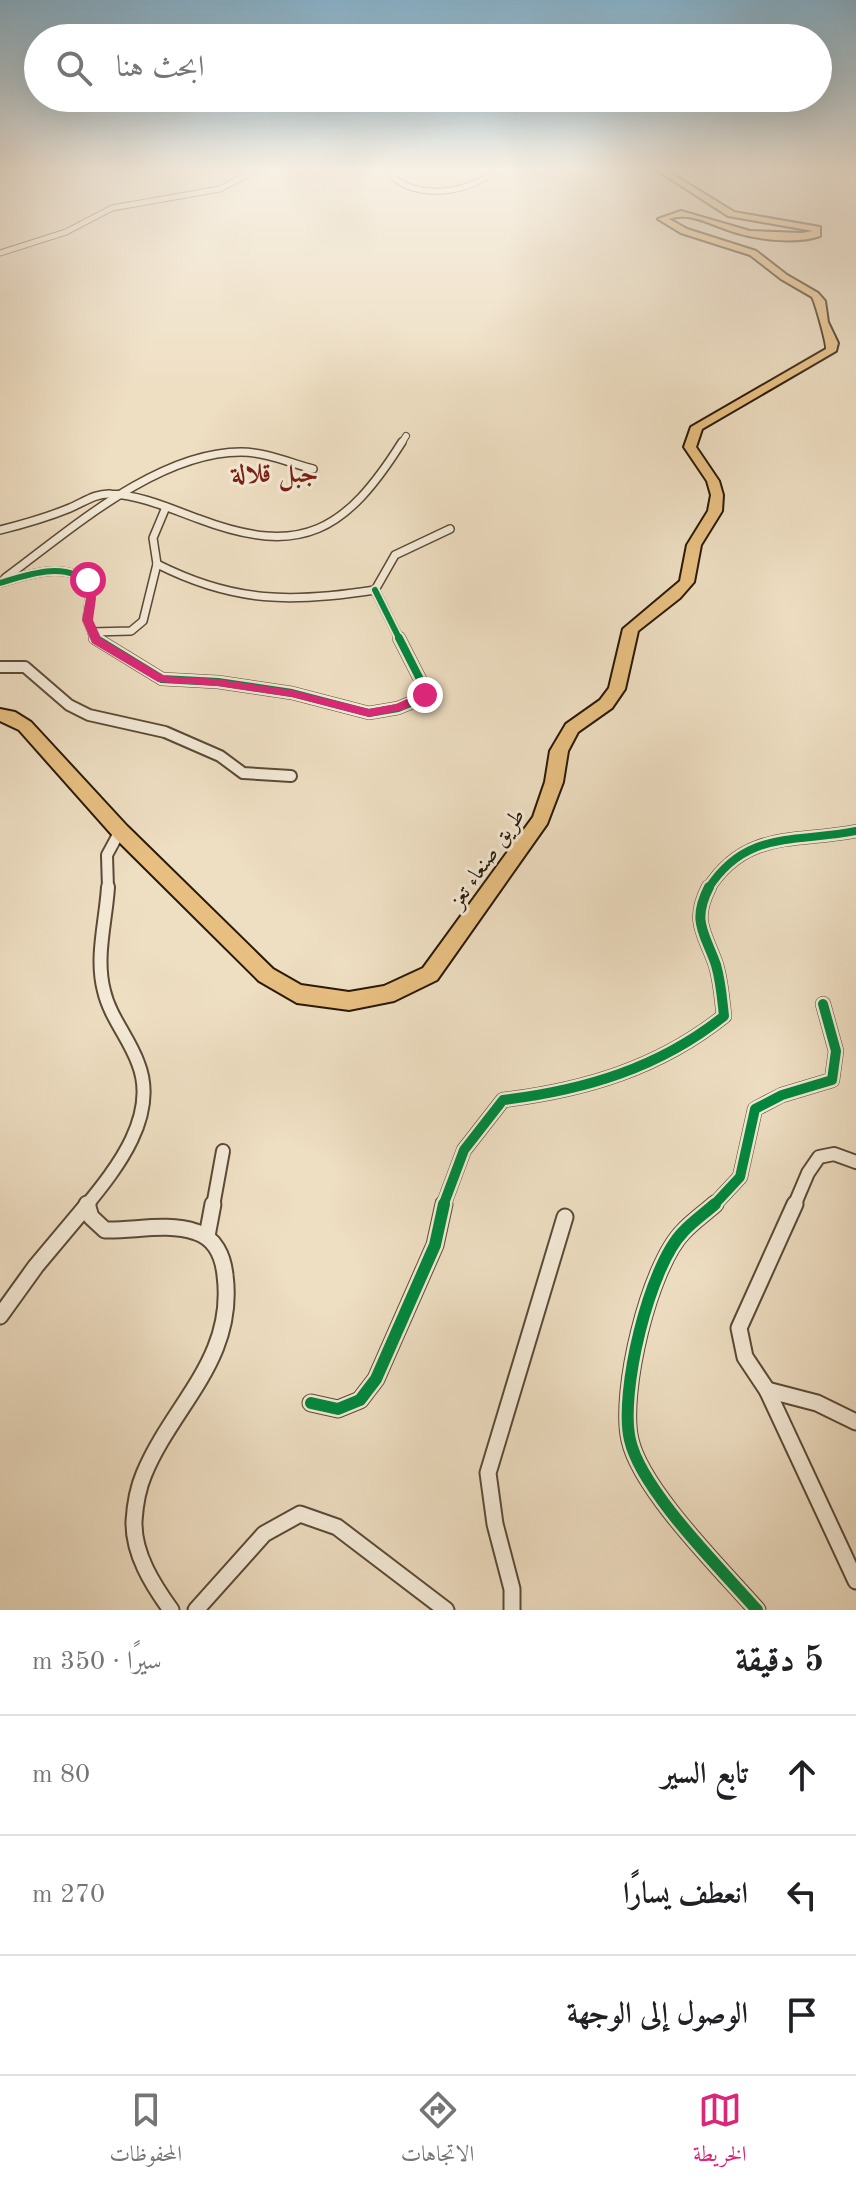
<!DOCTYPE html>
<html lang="ar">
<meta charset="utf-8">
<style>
body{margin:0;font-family:"Old Standard TT",Amiri,serif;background:#f6f6f6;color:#202124;direction:rtl}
.stop{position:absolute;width:24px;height:24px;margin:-18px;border:6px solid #db2777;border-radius:50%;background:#fff}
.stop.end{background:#db2777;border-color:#fff;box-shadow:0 2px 8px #0008}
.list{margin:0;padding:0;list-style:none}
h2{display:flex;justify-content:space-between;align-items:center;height:104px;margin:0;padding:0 32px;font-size:34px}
h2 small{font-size:26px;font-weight:400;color:#757577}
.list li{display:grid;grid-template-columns:52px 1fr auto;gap:24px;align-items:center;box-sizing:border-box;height:120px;padding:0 32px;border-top:2px solid #e0e0e0}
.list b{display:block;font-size:30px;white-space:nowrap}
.list em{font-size:26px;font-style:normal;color:#757577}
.icon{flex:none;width:44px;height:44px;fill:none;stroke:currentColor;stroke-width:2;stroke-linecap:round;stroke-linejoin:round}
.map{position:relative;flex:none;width:856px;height:1610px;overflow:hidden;direction:ltr}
.search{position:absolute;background:#fff;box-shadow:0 8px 32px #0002;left:24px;right:24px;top:24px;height:88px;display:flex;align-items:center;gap:20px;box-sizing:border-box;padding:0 28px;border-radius:44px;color:#757577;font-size:30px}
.sheet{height:464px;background:#fff}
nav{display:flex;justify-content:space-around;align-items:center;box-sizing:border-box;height:112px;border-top:2px solid #e0e0e0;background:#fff;font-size:22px;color:#757577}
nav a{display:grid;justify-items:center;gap:4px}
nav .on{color:#db2777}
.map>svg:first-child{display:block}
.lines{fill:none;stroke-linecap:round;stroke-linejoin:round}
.street-far5-casing{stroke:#5b4a36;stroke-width:7}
.street-far4-casing{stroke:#5b4a36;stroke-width:8}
.street-far3-casing{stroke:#5b4a36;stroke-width:10}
.street-far2-casing{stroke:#5b4a36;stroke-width:14}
.street-far1-casing{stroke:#5b4a36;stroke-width:16}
.street-casing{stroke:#5b4a36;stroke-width:19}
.highway-casing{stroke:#2a1908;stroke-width:4}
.street-far5{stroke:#f4ead7;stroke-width:5}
.street-far4{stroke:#f4ead7;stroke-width:6}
.street-far3{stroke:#f4ead7;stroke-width:7}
.street-far2{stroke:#f4ead7;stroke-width:10}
.street-far1{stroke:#f4ead7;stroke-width:12}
.street{stroke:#f4ead7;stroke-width:15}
.highway{fill:#e7bf81;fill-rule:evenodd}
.cycleway-far3-casing{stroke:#f4ead7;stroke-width:10}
.cycleway-far2-casing{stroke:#f4ead7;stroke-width:13}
.cycleway-far1-casing{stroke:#f4ead7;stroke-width:15}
.cycleway-casing{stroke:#f4ead7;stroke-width:17}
.cycleway-far3{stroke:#00873e;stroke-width:6}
.cycleway-far2{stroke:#00873e;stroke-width:8}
.cycleway-far1{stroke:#00873e;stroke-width:10}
.cycleway{stroke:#00873e;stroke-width:12}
.route{fill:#db2777}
.labels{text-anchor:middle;stroke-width:6;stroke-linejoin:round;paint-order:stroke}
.street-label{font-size:22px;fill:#2a1908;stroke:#f4ead7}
.far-district-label{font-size:26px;font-weight:bold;fill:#7a1f14;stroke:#f4ead7}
</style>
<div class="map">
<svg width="856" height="1610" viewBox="0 0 856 1610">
<rect width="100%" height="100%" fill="#eedec2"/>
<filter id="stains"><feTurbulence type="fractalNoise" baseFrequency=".0025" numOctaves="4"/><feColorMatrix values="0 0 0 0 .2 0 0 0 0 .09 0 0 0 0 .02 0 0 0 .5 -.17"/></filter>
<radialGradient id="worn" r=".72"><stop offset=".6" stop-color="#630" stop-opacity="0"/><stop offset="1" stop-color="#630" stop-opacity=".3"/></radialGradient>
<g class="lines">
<!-- street-far5 casing -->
<g class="street-far5-casing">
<g id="street-far5">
<path d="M394,169L390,174C416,202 471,193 497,169"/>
<polyline points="0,253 66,232 112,208 220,189 257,169"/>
</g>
</g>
<!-- street-far4 casing -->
<g class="street-far4-casing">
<polyline id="street-far4" points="401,444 406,436"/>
</g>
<!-- street-far3 casing -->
<g class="street-far3-casing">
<g id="street-far3">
<path d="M0,530C24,524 48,517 70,508C84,502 96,493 111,494C141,495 171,509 199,519C302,558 346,531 402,442"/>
<path d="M157,564C234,603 292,603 375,590"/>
<path d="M5,578C69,531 157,452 241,452C265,452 290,463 313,469"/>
<path d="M0,583C29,574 68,560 91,586L87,620L96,640"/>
<polyline points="375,590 400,640"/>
<polyline points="375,590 395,555 450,529"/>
<polyline points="92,632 131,631 143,621 157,564 153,538 166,507"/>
</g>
</g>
<!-- street-far2 casing -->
<g class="street-far2-casing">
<g id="street-far2">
<polyline points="95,638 162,679 218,682 292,693 369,713 398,708 420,699 426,691 399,638"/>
<polyline points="0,667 25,667 69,705 89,715 165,732 220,756 243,773 291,776"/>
<polyline points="108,889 107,855 120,831"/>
<path d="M708,889C746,829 797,843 856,831"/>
</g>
</g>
<!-- street-far1 casing -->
<g class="street-far1-casing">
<g id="street-far1">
<polyline points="87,1203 88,1206"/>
<path d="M86,1206C117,1168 159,1115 138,1063C129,1038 110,1017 104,991C95,957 106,921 108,887"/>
<polyline points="213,1206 223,1151"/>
<path d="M443,1206L464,1150L503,1100C585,1090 659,1068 724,1016C722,999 721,982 716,965C705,933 691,922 709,887"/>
<polyline points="713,1206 740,1177 755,1109 782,1095 832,1080 836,1051 823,1004"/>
<polyline points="794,1206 808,1173 819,1157 834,1154 856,1162"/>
</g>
</g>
<!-- street casing -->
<g class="street-casing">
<g id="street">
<path d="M87,1204L91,1217L105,1230C134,1231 168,1222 196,1232C215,1238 223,1256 225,1275C236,1359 173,1404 144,1474C138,1488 135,1506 134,1521C133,1554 153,1585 171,1610"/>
<path d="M715,1204C705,1213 692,1222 683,1232C649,1267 619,1393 630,1440C641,1490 722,1570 757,1610"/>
<polyline points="795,1204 739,1328 745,1357 767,1390 856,1581"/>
<polyline points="207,1236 213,1204"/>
<polyline points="0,1316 36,1266 88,1204"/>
<polyline points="767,1390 817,1403 856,1422"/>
<polyline points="311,1403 338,1409 360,1400 376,1379 435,1245 444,1204"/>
<polyline points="196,1610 264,1534 300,1514 337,1527 446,1610"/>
<polyline points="512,1610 512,1589 495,1524 488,1473 565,1217"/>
</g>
</g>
<!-- highway casing -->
<g class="highway-casing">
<path id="highway" d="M655,169H664L734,212L820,227V236C797,244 760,240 737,233C714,227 692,211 669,219L687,229L756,251L787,275L818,293L825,301L828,322L838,343L836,351L702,429L696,447L719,481L723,495L722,511L701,545L694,582L680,598L638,631L625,689L612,708L578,732L568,751L563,782L547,824L437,980L394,1001L349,1010L297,1003L259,981L113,836L19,730L0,721V709L15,712L31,722L127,826L273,969L301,985L349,992L384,986L423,968L533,817L545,782L550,751L566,724L600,700L609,688L623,629L680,581L687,545L708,511L711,495L707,481L684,447L691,427L826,349C827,344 815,302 812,297L781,279L750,255L681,233L658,219L681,211L750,231L802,233L813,231L728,216Z"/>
</g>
<!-- street-far5 -->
<use href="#street-far5" class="street-far5"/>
<!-- street-far4 -->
<use href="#street-far4" class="street-far4"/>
<!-- street-far3 -->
<use href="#street-far3" class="street-far3"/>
<!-- street-far2 -->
<use href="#street-far2" class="street-far2"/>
<!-- street-far1 -->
<use href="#street-far1" class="street-far1"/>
<!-- street -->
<use href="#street" class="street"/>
<!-- highway -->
<use href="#highway" class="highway"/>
<!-- cycleway-far3 casing -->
<g class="cycleway-far3-casing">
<g id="cycleway-far3">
<path d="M0,583C29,574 68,560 91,586L87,620L96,640"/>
<polyline points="375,590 400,640"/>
</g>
</g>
<!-- cycleway-far2 casing -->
<g class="cycleway-far2-casing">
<g id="cycleway-far2">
<polyline points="95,638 162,679 218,682 292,693 369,713 398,708 420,699 426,691 399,638"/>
<path d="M708,889C746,829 797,843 856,831"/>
</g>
</g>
<!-- cycleway-far1 casing -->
<g class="cycleway-far1-casing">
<g id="cycleway-far1">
<path d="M443,1206L464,1150L503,1100C585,1090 659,1068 724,1016C722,999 721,982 716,965C705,933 691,922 709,887"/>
<polyline points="713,1206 740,1177 755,1109 782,1095 832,1080 836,1051 823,1004"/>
</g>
</g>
<!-- cycleway casing -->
<g class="cycleway-casing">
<g id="cycleway">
<path d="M715,1204C705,1213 692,1222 683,1232C649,1267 619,1393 630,1440C641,1490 722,1570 757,1610"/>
<polyline points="311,1403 338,1409 360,1400 376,1379 435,1245 444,1204"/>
</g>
</g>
<!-- cycleway-far3 -->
<use href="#cycleway-far3" class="cycleway-far3"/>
<!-- cycleway-far2 -->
<use href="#cycleway-far2" class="cycleway-far2"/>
<!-- cycleway-far1 -->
<use href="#cycleway-far1" class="cycleway-far1"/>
<!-- cycleway -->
<use href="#cycleway" class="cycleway"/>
</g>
<!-- sky -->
<linearGradient id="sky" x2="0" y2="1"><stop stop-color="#88b7d3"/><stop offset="0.43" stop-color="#f7f0e4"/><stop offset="1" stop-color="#f7f0e4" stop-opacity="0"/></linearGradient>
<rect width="856" height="394" fill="url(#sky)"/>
<!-- route -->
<polygon class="route" points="88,577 93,580 96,598 93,620 101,638 164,676 218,679 292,690 369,709 396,704 425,691 430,695 403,710 369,717 292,697 218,686 158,682 92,643 82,620 86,598 83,580"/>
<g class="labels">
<!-- street labels -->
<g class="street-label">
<text transform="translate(486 857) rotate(-55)" y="8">طريق صنعاء تعز</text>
</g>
<!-- far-district labels -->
<g class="far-district-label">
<text x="275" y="482">جبل قلالة</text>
</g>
</g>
<rect width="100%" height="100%" filter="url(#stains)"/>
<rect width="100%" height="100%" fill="url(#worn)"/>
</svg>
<div class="stop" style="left:88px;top:580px"></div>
<div class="stop end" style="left:425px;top:695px"></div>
<div class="search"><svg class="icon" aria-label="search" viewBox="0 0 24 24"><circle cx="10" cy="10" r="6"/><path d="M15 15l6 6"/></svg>ابحث هنا</div>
</div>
<section class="sheet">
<h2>5 دقيقة<small>سيرًا · 350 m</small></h2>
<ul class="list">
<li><svg class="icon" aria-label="ahead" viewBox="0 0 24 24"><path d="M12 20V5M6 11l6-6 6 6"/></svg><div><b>تابع السير</b></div><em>80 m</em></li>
<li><svg class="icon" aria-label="left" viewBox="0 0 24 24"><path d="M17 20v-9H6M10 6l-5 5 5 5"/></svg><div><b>انعطف يسارًا</b></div><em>270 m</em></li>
<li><svg class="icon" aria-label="arrive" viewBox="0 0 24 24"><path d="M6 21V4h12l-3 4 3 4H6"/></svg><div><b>الوصول إلى الوجهة</b></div></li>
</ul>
</section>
<nav>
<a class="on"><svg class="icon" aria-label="map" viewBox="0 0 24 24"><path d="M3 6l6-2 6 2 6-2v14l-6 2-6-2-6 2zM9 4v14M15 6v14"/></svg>الخريطة</a>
<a><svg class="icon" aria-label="directions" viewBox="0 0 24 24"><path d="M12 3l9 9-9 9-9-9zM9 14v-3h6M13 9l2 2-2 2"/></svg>الاتجاهات</a>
<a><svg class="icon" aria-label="saved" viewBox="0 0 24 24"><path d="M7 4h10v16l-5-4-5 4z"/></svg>المحفوظات</a>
</nav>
